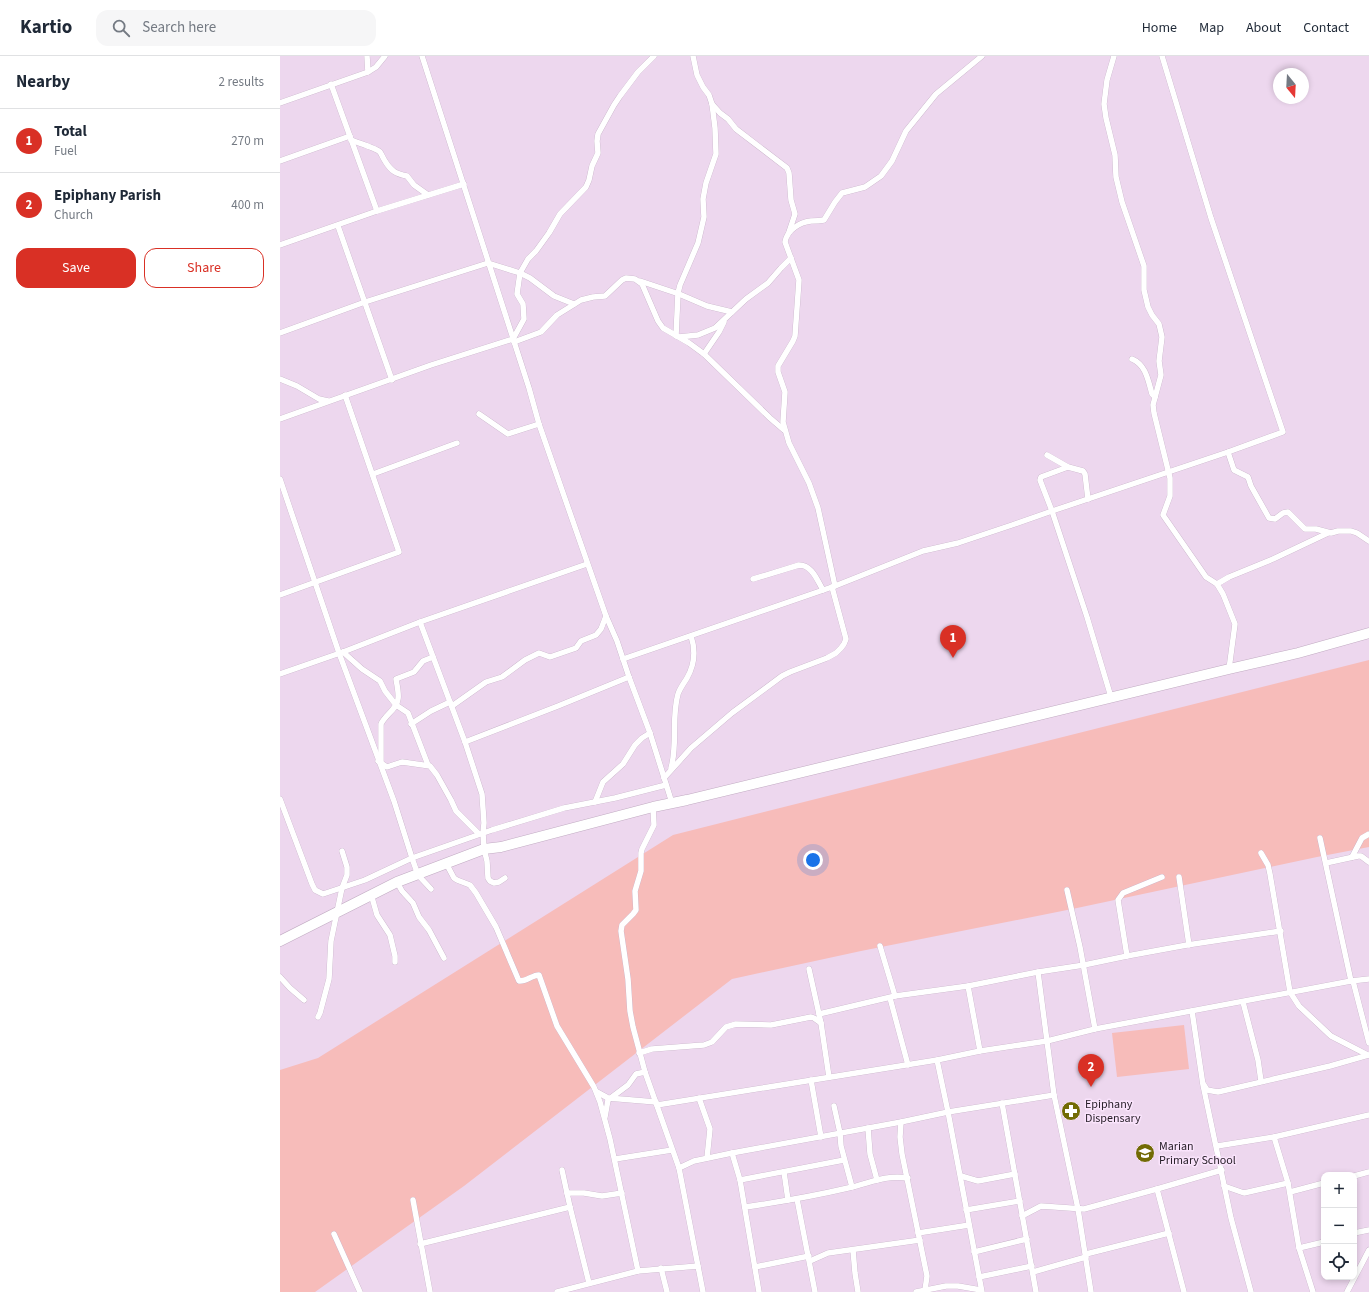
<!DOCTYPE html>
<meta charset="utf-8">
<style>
body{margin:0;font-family:"Source Sans 3",sans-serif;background:#f6f6f7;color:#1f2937}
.controls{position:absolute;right:12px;bottom:12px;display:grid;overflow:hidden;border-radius:8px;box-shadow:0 2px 6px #0003}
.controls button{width:36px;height:36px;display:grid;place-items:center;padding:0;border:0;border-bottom:1px solid #e0e1e3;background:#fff;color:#1f2937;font:20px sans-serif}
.compass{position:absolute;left:993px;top:12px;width:36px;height:36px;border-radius:50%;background:#fff;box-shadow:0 2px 6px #0003;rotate:162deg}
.you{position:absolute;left:533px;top:804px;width:14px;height:14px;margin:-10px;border:3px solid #fff;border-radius:50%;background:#1a73e8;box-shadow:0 0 0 6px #1a73e833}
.badge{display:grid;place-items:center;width:26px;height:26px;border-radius:50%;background:#d93025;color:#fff;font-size:13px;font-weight:700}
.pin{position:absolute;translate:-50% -33px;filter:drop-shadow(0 1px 2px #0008)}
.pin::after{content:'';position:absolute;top:21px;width:14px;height:12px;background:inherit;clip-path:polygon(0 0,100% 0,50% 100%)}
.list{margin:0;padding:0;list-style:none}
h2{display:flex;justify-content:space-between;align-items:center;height:52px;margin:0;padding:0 16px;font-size:17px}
h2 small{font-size:13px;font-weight:400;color:#747a83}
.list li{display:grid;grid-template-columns:26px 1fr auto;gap:12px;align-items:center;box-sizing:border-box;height:64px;padding:0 16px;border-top:1px solid #e0e1e3}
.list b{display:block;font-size:15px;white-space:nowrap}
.list p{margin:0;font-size:13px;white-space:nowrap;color:#747a83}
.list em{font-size:13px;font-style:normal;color:#747a83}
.actions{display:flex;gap:8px;padding:12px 16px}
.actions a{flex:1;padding:9px 0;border:1px solid #d93025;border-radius:12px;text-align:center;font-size:14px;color:#d93025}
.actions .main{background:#d93025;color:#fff}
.icon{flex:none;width:22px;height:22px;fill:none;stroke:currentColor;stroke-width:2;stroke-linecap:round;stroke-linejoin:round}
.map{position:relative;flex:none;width:1089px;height:1236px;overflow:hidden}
header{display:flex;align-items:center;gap:24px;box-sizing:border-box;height:56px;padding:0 20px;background:#fff;border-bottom:1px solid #e0e1e3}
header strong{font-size:19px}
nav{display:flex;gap:22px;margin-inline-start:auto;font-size:14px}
.search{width:280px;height:36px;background:#f6f6f7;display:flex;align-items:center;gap:10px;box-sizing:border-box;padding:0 14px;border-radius:12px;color:#747a83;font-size:15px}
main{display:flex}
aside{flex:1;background:#fff}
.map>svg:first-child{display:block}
.green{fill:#f7bcba}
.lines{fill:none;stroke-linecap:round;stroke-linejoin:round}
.minor-casing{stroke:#c1abc2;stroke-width:6}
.trunk-casing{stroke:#c1abc2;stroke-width:11}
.minor{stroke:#fff;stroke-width:5.5}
.trunk{stroke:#fff;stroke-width:10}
.labels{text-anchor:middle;stroke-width:3;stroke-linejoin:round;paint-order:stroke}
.poi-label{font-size:12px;fill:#251d26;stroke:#fae4fc;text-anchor:start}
</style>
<header>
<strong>Kartio</strong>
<div class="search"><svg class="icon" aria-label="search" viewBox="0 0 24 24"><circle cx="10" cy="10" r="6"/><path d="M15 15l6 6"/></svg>Search here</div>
<nav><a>Home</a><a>Map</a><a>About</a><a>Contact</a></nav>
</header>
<main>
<aside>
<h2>Nearby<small>2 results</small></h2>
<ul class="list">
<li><span class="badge">1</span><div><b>Total</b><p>Fuel</p></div><em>270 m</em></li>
<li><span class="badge">2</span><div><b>Epiphany Parish</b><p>Church</p></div><em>400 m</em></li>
</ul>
<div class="actions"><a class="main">Save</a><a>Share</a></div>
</aside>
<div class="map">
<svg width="1089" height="1236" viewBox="0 0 1089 1236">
<rect width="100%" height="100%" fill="#edd7ee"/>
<!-- green -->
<g class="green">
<polygon points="1089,604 1089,791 1037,801 797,852 581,895 452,923 184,1130 35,1236 0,1236 0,1014 38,1002 393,779"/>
<polygon points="904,969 909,1013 837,1021 832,977"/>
</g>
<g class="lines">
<!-- minor casing -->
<g class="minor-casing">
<g id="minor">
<polyline points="87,0 88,16"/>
<polyline points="142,0 249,332 259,368 275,414 326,560 337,585 349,621 370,677 392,747"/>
<polyline points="834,0 827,24 824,48 826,62 835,99 836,121 842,146 864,210 864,234 868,251 872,259 879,268 882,281 879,305 881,319 873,349 874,357 890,422 890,440 883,459 926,521 937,528"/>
<polyline points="51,28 97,155"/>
<polyline points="0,47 88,16 96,11 105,0"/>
<polyline points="432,48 440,57 448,63 456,73 507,112 509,117 511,144 515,158 509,176"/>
<path d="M71,84C78,87 96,92 100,96C102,99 103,102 105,105C111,115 116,118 127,120L134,129L148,139"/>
<polyline points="0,105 70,80"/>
<polyline points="58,170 112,324"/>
<polyline points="0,189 97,155 184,128"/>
<polyline points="360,225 399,238 427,250 452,256"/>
<polyline points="0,277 85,246 208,207 240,217 250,222 274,240 294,248"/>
<polyline points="396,280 398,237 400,229 418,187 424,161 423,143 426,127 436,98 435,72 432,48 429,39 423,31 417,19 413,0"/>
<polyline points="399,281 418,279 435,272 466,243 488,227 501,212 511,202"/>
<polyline points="234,286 261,276 277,259 301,244 313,241 325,240 342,224 346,222 355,223 362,228 378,265 383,272 409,287 424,298 490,362 504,374"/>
<polyline points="424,298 439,276 444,266"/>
<path d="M852,303C866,309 868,324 872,338L875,341"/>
<polyline points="0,323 17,330 39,343 48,345"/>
<polyline points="199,358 228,378 259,368"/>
<polyline points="0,363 151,309 233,283 244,263 243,248 237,238 240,217 248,203 256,195 269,177 280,158 306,131 309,124 312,110 318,97 317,85 318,78 334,49 340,40 358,16 374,0"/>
<polyline points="948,396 954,414 968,421 971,430 989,462 995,463 1003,457 1008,456 1025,473 1036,473 1051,477 1058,475 1071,475 1077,477 1089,485"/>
<polyline points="767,399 788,411 803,415 805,418 808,443"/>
<polyline points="788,411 761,421 760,424 772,455 807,561 831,641"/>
<polyline points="93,418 177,387"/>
<polyline points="0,423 59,597 114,745 132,802 138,819 151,833"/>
<path d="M473,523L519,509C532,509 537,524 543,534"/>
<path d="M555,530L538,452L529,427L509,387L503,366L505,336L498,316V310L513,285L515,280L519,224L505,186C507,174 520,166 531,165C535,165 539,165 544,164L555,146L562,137L585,131L601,120L612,105L626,75L656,38L702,0"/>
<polyline points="0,539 119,496 65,339"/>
<polyline points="140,566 185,686 202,738 204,767 203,777 204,793 207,805 208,822 210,825 214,827 219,826 225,822"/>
<polyline points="63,596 82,613 100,625 105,635 116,649 128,657 148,709"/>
<polyline points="343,603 555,530 643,495 678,487 732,469 772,455 948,396 1003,376 931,162 882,0"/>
<polyline points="949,613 955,568 943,538 937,528 949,521 993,503 1048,477"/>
<polyline points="0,618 63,596 140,566 307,508"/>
<polyline points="172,650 206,626 222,621 245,604 259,597 270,601 296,592 301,585 316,579 321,573 326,560"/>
<polyline points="131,668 151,655 170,646"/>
<polyline points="185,686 278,650 349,621"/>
<polyline points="98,705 107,711 122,706 150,710 157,719 171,744 176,755 199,778"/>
<path d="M101,707V668C105,659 117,653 118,643C119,637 117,629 116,623L134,616L143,605L153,601"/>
<path d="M391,712C398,688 391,662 398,638C400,632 404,627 407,622C415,608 416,595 411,580"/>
<polyline points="384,722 411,692 452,657 502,620 510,616 547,602 556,597 561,592 564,588 566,583 552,531"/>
<polyline points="0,743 32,828 35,834 43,838 85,824 132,802 212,774 284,752 335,742 386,729"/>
<polyline points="315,746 323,726 343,708 355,689 362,682 370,677"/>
<polyline points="373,751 374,769 362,793 361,797 361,815 355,835 356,854 353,858 342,869 341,875 348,923 350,955 353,971 365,1016 399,1112 423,1236"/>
<polyline points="1040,782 1071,925"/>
<polyline points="981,797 988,809 990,818 1010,936 1019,950 1051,980 1088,999"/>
<polyline points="1072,801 1082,782 1089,778"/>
<path d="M166,807L174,822L177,824L190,829L196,837L216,871L239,925C246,926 252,919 259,919L277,970L314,1031L320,1046L330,1083L358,1215"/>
<polyline points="1046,807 1078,800 1081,800 1089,806"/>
<polyline points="899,821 909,889"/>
<polyline points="117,826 122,835 133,847 139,861 149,874 164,902"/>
<polyline points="787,834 800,891 815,973"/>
<polyline points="91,838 97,859 110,879 115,900 115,906"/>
<polyline points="600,890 615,940"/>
<polyline points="847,900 838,844 843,837 882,821"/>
<polyline points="529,913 541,967 549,1021"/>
<polyline points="758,916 774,1039 798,1153 811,1236"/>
<polyline points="0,921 10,932 24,944"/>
<polyline points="1073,925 1089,987"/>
<polyline points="688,930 700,995"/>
<polyline points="610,942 628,1009"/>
<polyline points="963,946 978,1004 981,1025"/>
<polyline points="912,955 923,1029 951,1162 971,1236"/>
<polyline points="539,958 615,940 688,930 758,916 804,909 847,900 907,889 1001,875"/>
<polyline points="38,961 40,957 49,923 51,885 62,832 67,819 67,811 62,795"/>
<polyline points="359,997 372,993 424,989 432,986 446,971 456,968 491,969 531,961 534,962 541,967"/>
<polyline points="657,1004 668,1056 702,1236"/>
<polyline points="531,1024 541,1081"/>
<polyline points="924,1029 927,1034 938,1036 1050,1010 1089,999"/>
<polyline points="317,1036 328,1042 376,1046"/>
<polyline points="419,1042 430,1073 427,1102"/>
<polyline points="722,1047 756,1236"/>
<polyline points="377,1049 657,1004 700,995 767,985 815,973 1071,925 1089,923"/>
<polyline points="554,1050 560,1077 561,1090 572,1131"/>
<polyline points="325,1061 328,1044 348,1029 356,1018 365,1016"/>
<polyline points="621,1066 620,1081 622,1098 647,1220 645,1234"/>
<polyline points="588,1072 590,1098 597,1124"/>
<polyline points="994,1081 1008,1127 1019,1192 1033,1236"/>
<polyline points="937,1090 994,1081 1089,1059"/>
<polyline points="452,1097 460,1124 479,1236"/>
<polyline points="335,1103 392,1094"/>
<polyline points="399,1112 414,1105 452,1097 621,1066 668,1056 774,1039"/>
<polyline points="282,1114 290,1151 309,1227"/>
<polyline points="504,1116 508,1144"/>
<polyline points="681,1120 698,1125 735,1118"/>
<polyline points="1074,1120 1089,1116"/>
<polyline points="460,1124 564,1104"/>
<polyline points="944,1130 964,1137 1008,1127"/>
<polyline points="877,1133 904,1236"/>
<polyline points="1010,1136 1044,1127"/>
<polyline points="287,1137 304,1137 322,1140 342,1137"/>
<polyline points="517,1143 535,1236"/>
<polyline points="133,1144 150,1236"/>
<path d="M465,1151C499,1146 534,1140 568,1132C591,1127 603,1119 628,1122"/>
<polyline points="686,1154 740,1145"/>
<polyline points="742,1160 761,1150 804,1153 877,1133 942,1114"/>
<polyline points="638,1177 689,1169"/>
<polyline points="1074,1177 1089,1174"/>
<polyline points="54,1178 80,1236"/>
<polyline points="140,1188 290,1151"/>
<polyline points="1019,1192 1044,1186"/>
<polyline points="573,1194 575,1217 578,1236"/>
<polyline points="694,1196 747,1183"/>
<polyline points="806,1198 889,1177"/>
<polyline points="530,1205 548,1197 640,1184"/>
<polyline points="475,1211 529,1200"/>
<polyline points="381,1212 387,1236"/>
<polyline points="753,1216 806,1201"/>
<polyline points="699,1221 752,1210"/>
<polyline points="277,1236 358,1215 418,1210"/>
<polyline points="636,1236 666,1230 678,1230 701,1234"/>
<polyline points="1067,1236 1089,1194"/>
</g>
</g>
<!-- trunk casing -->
<g class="trunk-casing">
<polyline id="trunk" points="0,885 117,826 204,793 221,791 373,751 407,744 949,613 1018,597 1089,577"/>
</g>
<!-- minor -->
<use href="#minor" class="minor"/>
<!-- trunk -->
<use href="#trunk" class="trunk"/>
</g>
<!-- icons -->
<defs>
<g id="pharmacy-disc" transform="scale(1)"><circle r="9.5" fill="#726b05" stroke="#fae4fc"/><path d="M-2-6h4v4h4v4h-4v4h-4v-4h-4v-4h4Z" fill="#fff"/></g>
<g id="school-disc" transform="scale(1)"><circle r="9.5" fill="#726b05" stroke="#fae4fc"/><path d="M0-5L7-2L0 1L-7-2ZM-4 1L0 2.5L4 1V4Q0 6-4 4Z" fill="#fff"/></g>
</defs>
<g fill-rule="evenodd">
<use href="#pharmacy-disc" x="791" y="1055"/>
<use href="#school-disc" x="865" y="1097"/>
</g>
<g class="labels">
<!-- poi labels -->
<g class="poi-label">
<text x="805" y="1052">Epiphany<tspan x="805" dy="14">Dispensary</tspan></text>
<text x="879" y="1094">Marian<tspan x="879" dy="14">Primary School</tspan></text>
</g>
</g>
</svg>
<div class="controls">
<button>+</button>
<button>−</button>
<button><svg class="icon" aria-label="locate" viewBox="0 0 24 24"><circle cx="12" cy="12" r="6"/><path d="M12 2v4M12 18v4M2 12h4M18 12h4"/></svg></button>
</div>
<svg class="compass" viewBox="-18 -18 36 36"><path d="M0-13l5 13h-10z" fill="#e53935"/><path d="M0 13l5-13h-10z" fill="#747a83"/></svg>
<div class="you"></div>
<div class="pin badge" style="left:673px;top:602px">1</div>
<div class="pin badge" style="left:811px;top:1031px">2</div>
</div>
</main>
